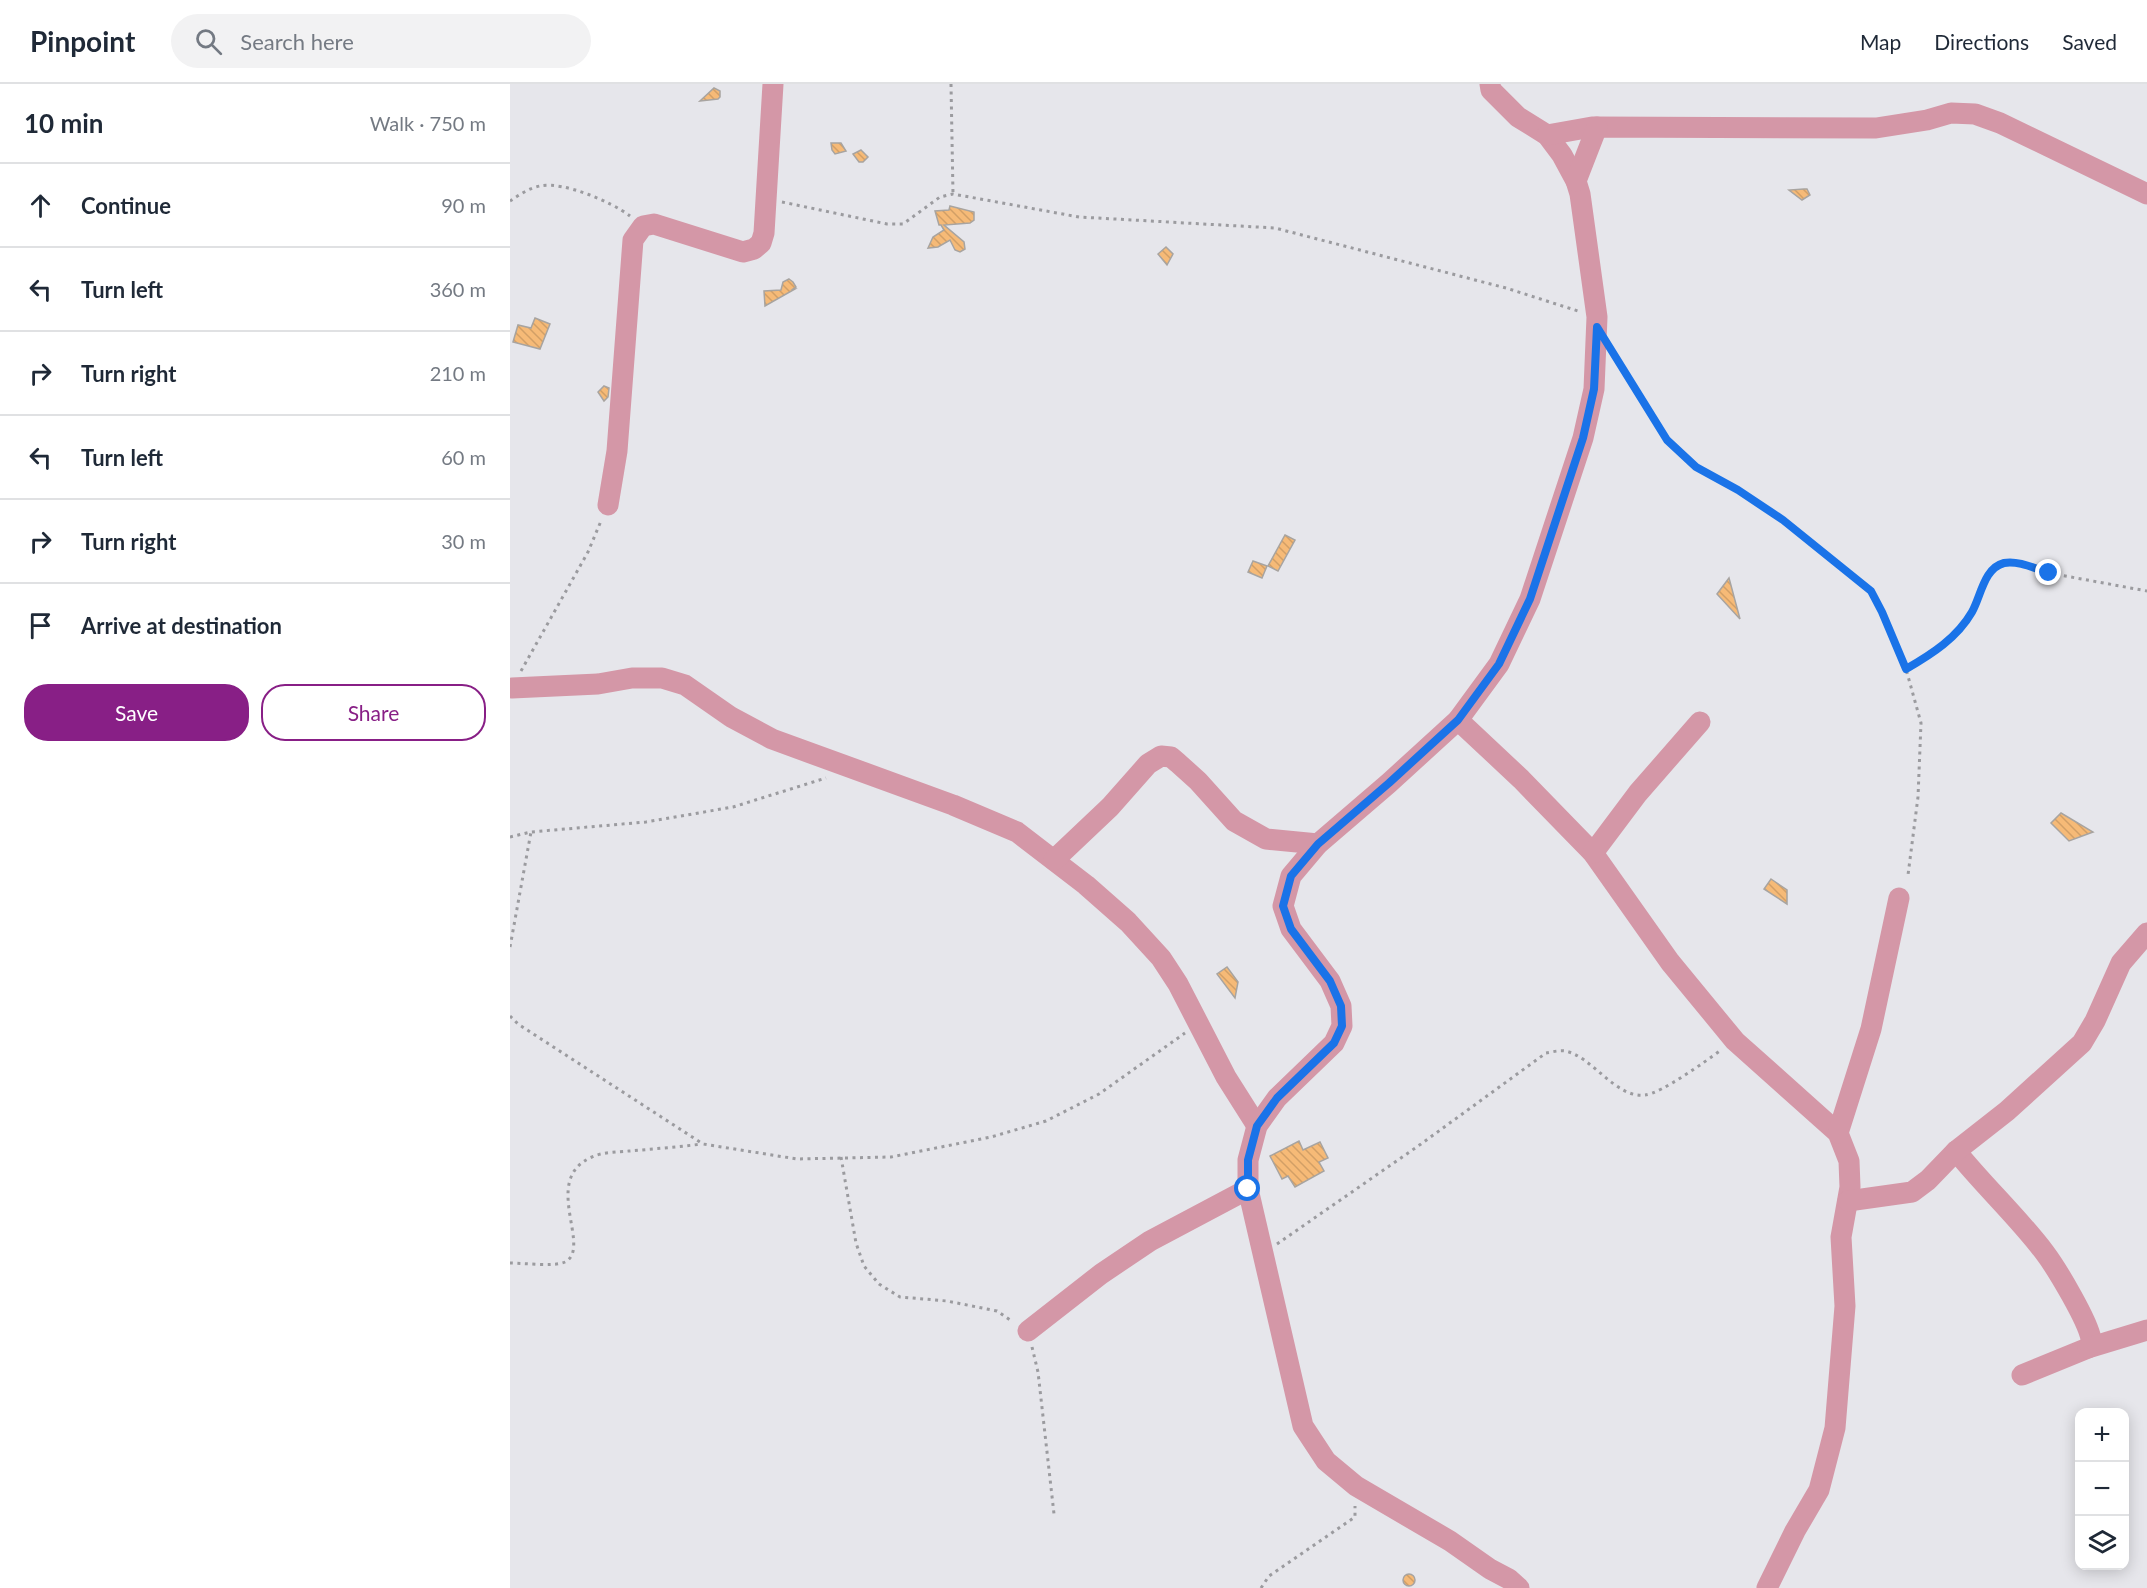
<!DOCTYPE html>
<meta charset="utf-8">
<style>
body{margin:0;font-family:Lato,sans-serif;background:#f2f2f3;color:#1f2937}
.controls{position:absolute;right:18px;bottom:18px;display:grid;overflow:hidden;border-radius:12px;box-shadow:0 3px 15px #0003}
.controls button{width:54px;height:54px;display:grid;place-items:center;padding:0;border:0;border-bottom:2px solid #e0e1e3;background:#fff;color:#1f2937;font:30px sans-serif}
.stop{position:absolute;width:18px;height:18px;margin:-14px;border:4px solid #1a73e8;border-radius:50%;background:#fff}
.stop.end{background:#1a73e8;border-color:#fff;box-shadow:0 2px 6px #0008}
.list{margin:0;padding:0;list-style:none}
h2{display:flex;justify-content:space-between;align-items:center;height:78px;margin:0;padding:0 24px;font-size:26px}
h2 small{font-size:20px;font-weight:400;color:#747a83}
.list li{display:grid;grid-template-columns:39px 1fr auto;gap:18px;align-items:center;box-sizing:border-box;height:84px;padding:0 24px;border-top:2px solid #e0e1e3}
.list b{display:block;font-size:22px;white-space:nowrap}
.list em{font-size:20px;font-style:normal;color:#747a83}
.actions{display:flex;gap:12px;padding:18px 24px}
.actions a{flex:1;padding:14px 0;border:2px solid #881f86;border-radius:24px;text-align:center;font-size:21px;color:#881f86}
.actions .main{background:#881f86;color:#fff}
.icon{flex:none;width:33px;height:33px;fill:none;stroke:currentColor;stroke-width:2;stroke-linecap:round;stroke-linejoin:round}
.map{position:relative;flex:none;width:1637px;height:1504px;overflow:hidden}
header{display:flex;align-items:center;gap:36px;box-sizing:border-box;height:84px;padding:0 30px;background:#fff;border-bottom:2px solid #e0e1e3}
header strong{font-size:28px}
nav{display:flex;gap:33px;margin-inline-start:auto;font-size:21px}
.search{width:420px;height:54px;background:#f2f2f3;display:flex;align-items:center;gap:15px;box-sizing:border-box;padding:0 21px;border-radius:33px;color:#747a83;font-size:22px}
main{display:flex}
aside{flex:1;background:#fff}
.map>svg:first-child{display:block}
.building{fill:url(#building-back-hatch);stroke:#a8a4a0;stroke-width:1.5}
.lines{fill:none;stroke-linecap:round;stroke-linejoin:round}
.path{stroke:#9b9b9f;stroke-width:3;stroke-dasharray:3 4.5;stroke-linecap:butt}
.minor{stroke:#d497a7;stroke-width:21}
.route{stroke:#1a73e8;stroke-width:8}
</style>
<header>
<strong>Pinpoint</strong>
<div class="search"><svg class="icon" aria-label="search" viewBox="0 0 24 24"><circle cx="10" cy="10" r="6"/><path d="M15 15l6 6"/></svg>Search here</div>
<nav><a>Map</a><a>Directions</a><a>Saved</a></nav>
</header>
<main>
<aside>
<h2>10 min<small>Walk · 750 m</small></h2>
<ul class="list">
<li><svg class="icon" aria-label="ahead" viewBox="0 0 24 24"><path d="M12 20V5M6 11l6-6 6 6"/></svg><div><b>Continue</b></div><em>90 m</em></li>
<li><svg class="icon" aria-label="left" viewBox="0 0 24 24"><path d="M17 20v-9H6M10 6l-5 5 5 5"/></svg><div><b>Turn left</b></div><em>360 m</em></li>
<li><svg class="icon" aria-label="right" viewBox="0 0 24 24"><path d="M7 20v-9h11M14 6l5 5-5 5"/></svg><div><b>Turn right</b></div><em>210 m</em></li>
<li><svg class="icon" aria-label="left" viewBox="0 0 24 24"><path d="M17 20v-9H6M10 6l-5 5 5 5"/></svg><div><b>Turn left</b></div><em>60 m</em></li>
<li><svg class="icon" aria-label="right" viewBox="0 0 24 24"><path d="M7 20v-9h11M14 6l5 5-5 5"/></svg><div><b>Turn right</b></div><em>30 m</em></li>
<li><svg class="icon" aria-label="arrive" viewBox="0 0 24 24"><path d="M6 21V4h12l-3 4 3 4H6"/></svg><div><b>Arrive at destination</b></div></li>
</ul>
<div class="actions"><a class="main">Save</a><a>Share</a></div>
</aside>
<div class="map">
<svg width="1637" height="1504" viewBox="0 0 1637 1504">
<defs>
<pattern id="building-back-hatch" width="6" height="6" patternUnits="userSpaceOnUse" patternTransform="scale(1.5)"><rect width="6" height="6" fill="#f6ba77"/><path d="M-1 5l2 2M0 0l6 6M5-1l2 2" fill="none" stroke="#d29f66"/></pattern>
</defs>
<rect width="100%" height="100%" fill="#e6e6eb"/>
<!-- building -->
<g class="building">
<polygon points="204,4 210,7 210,13 208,15 190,17"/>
<polygon points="321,59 331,59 336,67 325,70 322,66"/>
<polygon points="351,66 358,73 353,78 349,78 343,70"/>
<polygon points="1294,105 1297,105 1300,111 1292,116 1279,106"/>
<polygon points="440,122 464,128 464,136 460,139 434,141 454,158 455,165 450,168 445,166 440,156 428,163 418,164 423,153 434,146 431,141 429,141 425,127 439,126"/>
<polygon points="656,163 663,170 657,181 648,170"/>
<polygon points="279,195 283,198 286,203 283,205 285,205 255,222 254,207 271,206 273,198"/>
<polygon points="25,234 40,240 30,265 3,258 8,241 21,244"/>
<polygon points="94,302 99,304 98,313 94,317 88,308"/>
<polygon points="775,451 785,456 768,487 758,482"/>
<polygon points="743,477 757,482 752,494 738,488"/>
<polygon points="1219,494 1230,535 1207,510"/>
<polygon points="1551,729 1583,748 1559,757 1541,739"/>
<polygon points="1261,795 1277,806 1277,820 1254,805"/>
<polygon points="717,883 728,898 725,914 707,890"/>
<polygon points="789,1057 793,1066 810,1058 818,1074 809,1078 814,1087 785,1103 778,1092 772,1095 760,1072"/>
<circle cx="899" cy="1496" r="6"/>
</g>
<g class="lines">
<!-- path -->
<g class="path">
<polyline points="441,0 443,110"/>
<path d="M0,117C9,111 19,104 30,102C53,97 102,118 120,132"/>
<polyline points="272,118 377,140 393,140 430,113 443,110 569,133 765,144 996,204 1068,227"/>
<polyline points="1104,271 1157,356 1186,383 1228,406 1273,436 1361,507 1372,528 1396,585 1411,639 1408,713 1398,791"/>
<polyline points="1396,585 1433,562 1450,544 1462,528 1472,504 1483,486 1494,479 1506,479 1539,489 1637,507"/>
<polyline points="11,587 78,468 91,437"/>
<polyline points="0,753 21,748 136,738 223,723 316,694"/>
<polyline points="0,863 21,748"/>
<polyline points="0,932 8,940 193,1060 287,1075 381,1073 481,1053 536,1037 589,1010 675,949"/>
<polyline points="331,1073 346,1159 354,1182 369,1200 390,1213 437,1217 487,1227 503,1238"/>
<path d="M767,1160L911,1060L1036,969C1042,968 1049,966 1055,967C1082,972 1106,1015 1135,1011C1152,1009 1196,977 1211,966"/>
<path d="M0,1179C13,1179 44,1183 55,1178C83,1164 30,1095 82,1073C92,1068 108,1068 119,1067C143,1065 168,1063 192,1060"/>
<polyline points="522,1263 528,1288 544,1430"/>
<polyline points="751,1504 759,1492 845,1433 845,1422"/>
</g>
<!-- minor -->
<g class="minor">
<polyline points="980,0 981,6 1008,33 1037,51 1052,71 1066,97 1070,110 1087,233 1084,305 1073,354 1020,515 989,580 948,636 879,699 808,760 781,792 773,822 781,845 820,897 831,922 832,942 824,959 767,1014 747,1042 738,1076 738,1105 793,1342 816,1377 846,1402 940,1457 980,1485 999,1495 1009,1504"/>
<polyline points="1037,51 1082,43 1366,44 1417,36 1441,29 1465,30 1490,39 1637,110"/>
<polyline points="1066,97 1087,43"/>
<polyline points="98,421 107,367 123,156 133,142 144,140 233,168 244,165 251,159 254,149 263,0"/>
<polyline points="2,604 88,600 122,594 152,594 175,601 221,633 262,655 443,721 507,748 576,801 618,838 651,874 668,900 716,993 747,1042"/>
<polyline points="948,636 1011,695 1083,769 1160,878 1225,957 1328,1049 1339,1077 1340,1103 1331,1153 1335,1222 1325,1344 1309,1406 1285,1447 1257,1504"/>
<polyline points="1083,769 1128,709 1190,638"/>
<polyline points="544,776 600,723 638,680 651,672 661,673 668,679 688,697 724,737 756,755 808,760"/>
<polyline points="1328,1049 1361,945 1389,814"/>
<path d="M1446,1067C1474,1102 1508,1133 1535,1169C1547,1185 1578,1237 1581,1255C1581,1260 1580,1260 1578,1264L1512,1291"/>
<polyline points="1338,1117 1402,1108 1418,1096 1446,1067 1497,1027 1572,959 1585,937 1611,879 1637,849"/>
<polyline points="518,1247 591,1190 640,1157 738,1105"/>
<polyline points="1578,1264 1637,1246"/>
</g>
</g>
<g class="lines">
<!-- route -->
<path class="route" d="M738,1105V1076L747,1042L767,1014L824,959L832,942L831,922L820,897L781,845L773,822L781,792L808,760L879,699L948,636L989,580L1020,515L1073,354L1084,305L1087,243L1157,356L1186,383L1228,406L1273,436L1361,507L1372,528L1396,585C1422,570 1447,554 1462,528C1471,512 1474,484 1494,479C1508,476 1526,485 1539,489"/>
</g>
</svg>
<div class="controls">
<button>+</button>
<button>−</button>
<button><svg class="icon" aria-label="layers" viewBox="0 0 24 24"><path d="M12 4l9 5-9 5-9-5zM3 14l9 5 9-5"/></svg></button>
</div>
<div class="stop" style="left:738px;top:1105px"></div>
<div class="stop end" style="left:1539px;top:489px"></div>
</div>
</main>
